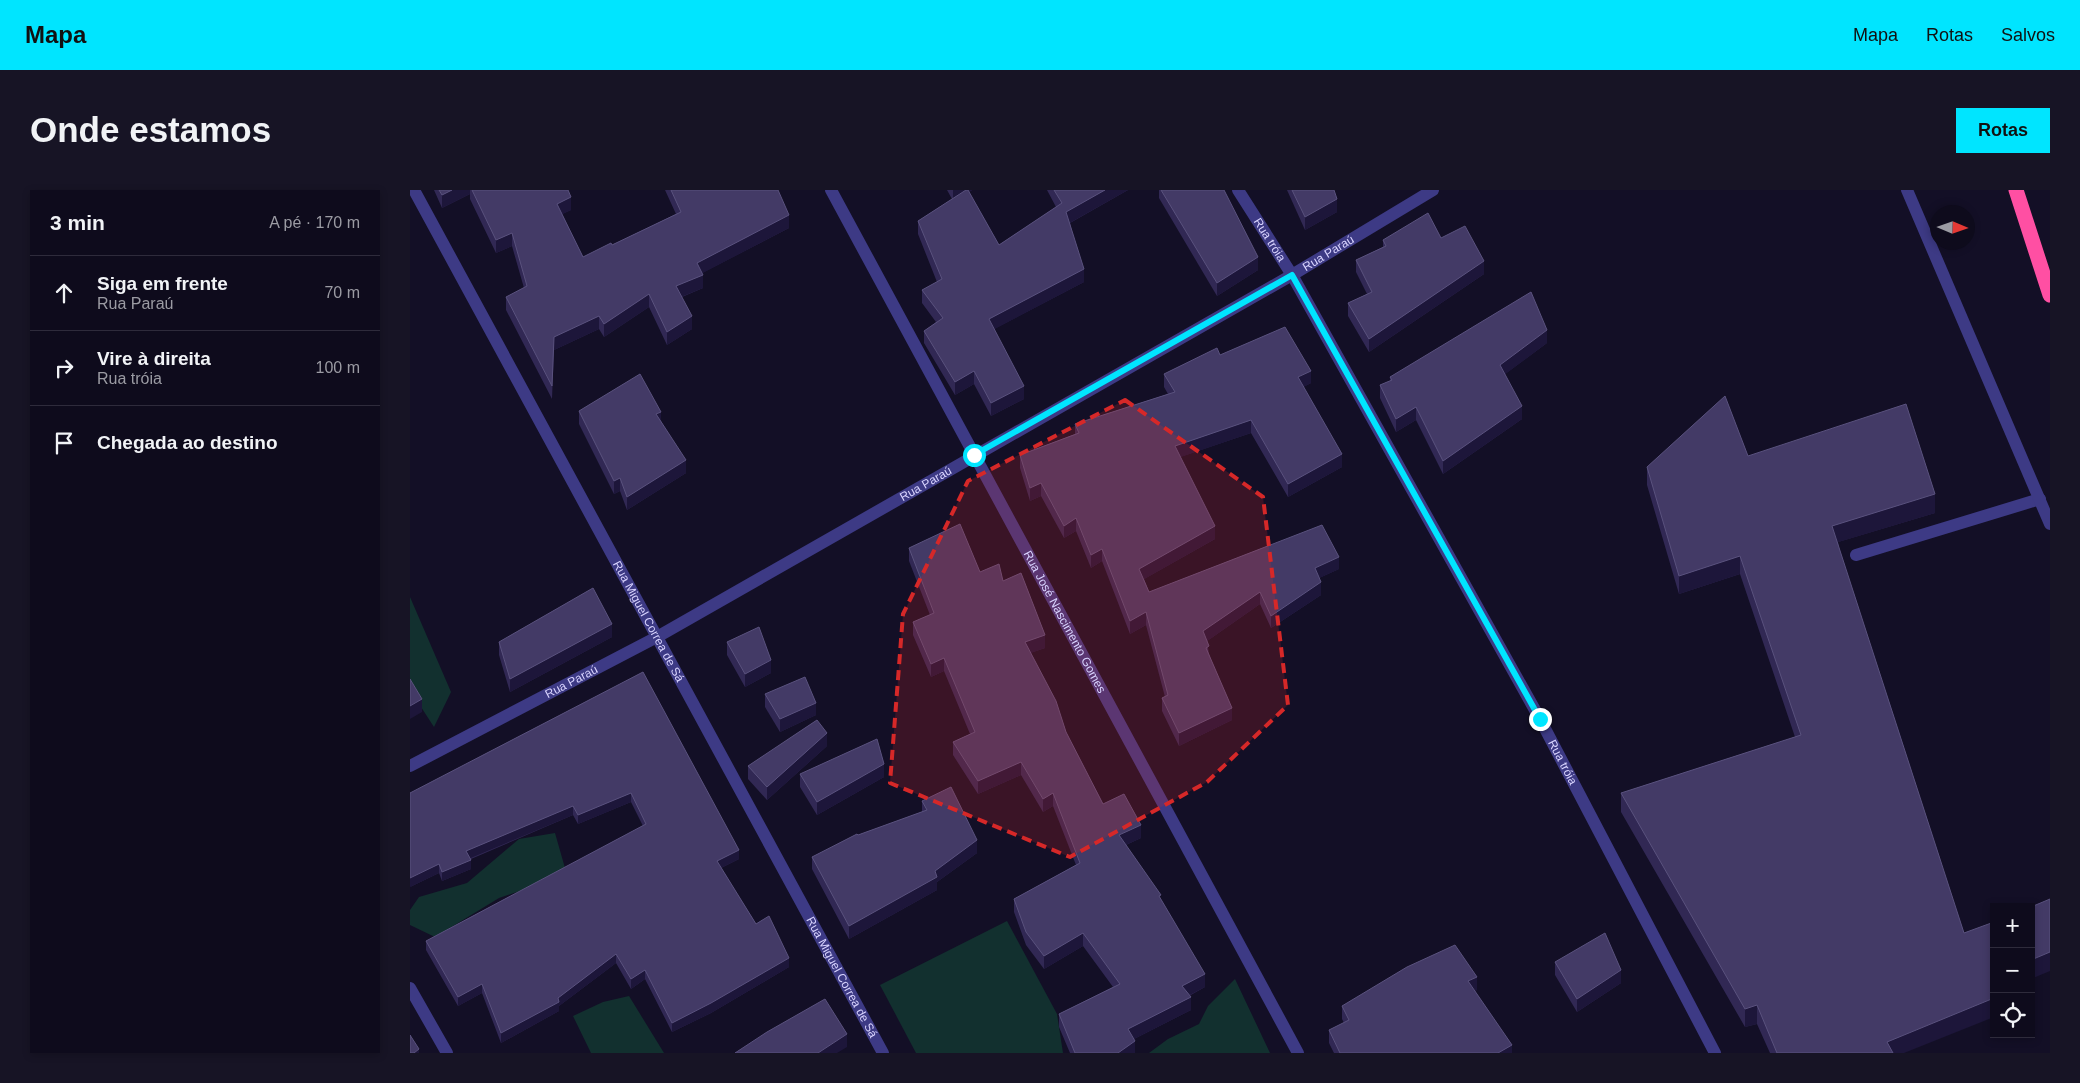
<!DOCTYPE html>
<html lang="pt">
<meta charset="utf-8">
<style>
body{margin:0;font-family:Helvetica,sans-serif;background:#171425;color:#f1f3f6}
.controls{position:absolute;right:15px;bottom:15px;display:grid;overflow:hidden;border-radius:0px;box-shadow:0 2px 8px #0003}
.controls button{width:45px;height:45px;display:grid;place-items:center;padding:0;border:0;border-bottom:1px solid #2e2b3b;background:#0e0b1c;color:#f1f3f6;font:25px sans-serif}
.compass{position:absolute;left:1520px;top:15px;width:45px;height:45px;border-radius:50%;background:#0e0b1c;box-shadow:0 2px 8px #0003;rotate:92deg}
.stop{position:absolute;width:15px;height:15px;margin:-11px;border:4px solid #00e5ff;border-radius:50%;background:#fff}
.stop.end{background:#00e5ff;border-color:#fff;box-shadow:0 1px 5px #0008}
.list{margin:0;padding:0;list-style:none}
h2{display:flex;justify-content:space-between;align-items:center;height:65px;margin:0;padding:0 20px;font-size:21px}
h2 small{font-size:16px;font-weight:400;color:#9b9ba3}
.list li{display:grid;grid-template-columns:32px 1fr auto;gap:15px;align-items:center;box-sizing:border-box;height:75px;padding:0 20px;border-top:1px solid #2e2b3b}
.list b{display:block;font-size:19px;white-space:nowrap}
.list p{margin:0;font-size:16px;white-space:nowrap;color:#9b9ba3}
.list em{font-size:16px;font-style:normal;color:#9b9ba3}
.icon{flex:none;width:28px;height:28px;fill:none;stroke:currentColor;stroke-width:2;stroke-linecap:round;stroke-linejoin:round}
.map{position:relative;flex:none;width:1640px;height:863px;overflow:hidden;border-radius:0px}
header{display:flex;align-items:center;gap:30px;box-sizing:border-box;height:70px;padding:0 25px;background:#00e5ff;color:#111}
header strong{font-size:24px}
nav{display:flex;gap:28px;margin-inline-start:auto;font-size:18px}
.intro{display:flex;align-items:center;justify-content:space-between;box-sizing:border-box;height:120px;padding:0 30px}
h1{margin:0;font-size:35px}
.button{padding:12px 22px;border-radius:0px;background:#00e5ff;color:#111;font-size:18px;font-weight:700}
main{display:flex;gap:30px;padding:0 30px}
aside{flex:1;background:#0e0b1c;border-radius:0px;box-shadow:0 2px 8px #0003}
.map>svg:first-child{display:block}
.green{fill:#12302f}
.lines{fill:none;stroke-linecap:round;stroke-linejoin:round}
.lane{stroke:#3d3a85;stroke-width:12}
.street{stroke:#3d3a85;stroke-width:12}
.highway{stroke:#ff4fa3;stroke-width:15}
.wall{fill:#312854}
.shaded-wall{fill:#1d163a}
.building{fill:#433a66;stroke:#5a527e}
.route{stroke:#00e5ff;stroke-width:6}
.marked{fill:#d62828;fill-opacity:0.2;stroke:#d62828;stroke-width:4;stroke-dasharray:10 6;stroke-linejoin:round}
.labels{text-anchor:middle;stroke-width:4.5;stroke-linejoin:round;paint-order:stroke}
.street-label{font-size:12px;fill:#d9d4ff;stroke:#130f26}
</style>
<header>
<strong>Mapa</strong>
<nav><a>Mapa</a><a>Rotas</a><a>Salvos</a></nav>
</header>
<div class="intro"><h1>Onde estamos</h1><a class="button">Rotas</a></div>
<main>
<aside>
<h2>3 min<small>A pé · 170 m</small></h2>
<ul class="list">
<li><svg class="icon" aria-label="ahead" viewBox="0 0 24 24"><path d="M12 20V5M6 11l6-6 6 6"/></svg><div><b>Siga em frente</b><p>Rua Paraú</p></div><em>70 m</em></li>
<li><svg class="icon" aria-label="right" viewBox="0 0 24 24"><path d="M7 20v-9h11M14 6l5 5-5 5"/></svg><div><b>Vire à direita</b><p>Rua tróia</p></div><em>100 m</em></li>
<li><svg class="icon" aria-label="arrive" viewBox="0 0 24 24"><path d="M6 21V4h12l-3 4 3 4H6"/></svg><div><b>Chegada ao destino</b></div></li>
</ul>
</aside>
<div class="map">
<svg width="1640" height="863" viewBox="0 0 1640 863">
<rect width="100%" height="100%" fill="#130f26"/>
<!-- green -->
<g class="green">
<polygon points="0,407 41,502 24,537 0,500"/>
<polygon points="145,643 157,685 89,708 25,747 0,735 0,720 9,707 57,693 109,649"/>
<polygon points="597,731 647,824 653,863 506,863 470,795"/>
<polygon points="825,789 860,863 739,863 758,849 789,834 798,816"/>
<polygon points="219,806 254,863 181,863 163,826 193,812"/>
</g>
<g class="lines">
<!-- lane -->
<polyline class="lane" points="1446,365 1630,309"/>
<!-- street -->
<g class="street">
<path id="s1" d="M4,0L473,863"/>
<path id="s2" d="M421,0L888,863"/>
<path id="s3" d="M828,0L882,85L1130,529L1305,863"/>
<polyline points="1497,0 1640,334"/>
<path id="s4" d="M0,576L247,447L882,85L1023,0"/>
<polyline points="0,798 37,863"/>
</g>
<!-- highway -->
<polyline class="highway" points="1606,0 1640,105"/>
</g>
<!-- wall -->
<g class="wall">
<polygon points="24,0 158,0 161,20 152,24 173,67 202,55 266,24 255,0 349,0 379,38 292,83 293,98 272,107 282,139 257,155 239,117 194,147 189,139 144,160 142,209 96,120 96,107 114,98 102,56 86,63 60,9 60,4 32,18"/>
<polygon points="537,0 562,0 559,2 589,55 646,17 637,0 718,0 660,33 674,92 584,139 614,209 581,226 564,194 545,205 514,153 514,141 526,132 512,113 512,100 527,92 508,44 508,31 542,9"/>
<polygon points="749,0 814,0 848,80 807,106 749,8"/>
<polygon points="877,0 924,0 927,22 895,40"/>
<polygon points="1031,48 1074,84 959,162 938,126 938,113 957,104 946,82 946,70 973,57 973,50"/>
<polygon points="1137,153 1095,184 1112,229 1033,284 1006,230 986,242 970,208 970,195 980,191 980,187"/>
<polygon points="810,165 901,193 893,197 932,277 878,307 841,243 770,267 805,349 734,389 739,402 929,379 909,388 911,405 861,438 850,414 797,451 799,464 822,530 769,556 752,521 752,508 755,507 736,435 720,444 692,371 681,378 666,341 654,348 631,306 620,311 610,278 610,265 665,244 665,234 758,204 754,197 754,184"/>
<polygon points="169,221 251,231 276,283 217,320 210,301 204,304 169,234"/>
<polygon points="1338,266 1525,323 1428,352 1494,863 1360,863 1347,834 1335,837 1211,622 1211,603 1385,547 1330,384 1269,404 1237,295 1237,277"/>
<polygon points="499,358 570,382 593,391 635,458 620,463 656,542 693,614 731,648 716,655 751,710 795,797 779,806 781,820 724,849 725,863 660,863 649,837 649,824 703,797 673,756 634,779 616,755 604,722 604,709 666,675 643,616 633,622 611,585 568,604 543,565 543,552 560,544 534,481 521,487 503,445 503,432 520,425 499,371"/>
<polygon points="202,447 100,502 89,465 89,452"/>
<polygon points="317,452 361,483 335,497 317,465"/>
<polygon points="233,482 329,669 311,678 346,734 379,777 301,823 262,842 235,789 221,799 206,773 149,816 149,821 91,853 72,803 48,816 16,760 16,751 233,636 221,612 168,634 163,625 61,669 61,679 32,691 29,683 0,697"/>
<polygon points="355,504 406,525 370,542 355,517"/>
<polygon points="417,556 357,610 338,589 338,576"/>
<polygon points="390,584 474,587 407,625 390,597"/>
<polygon points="512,611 567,663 527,692 527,700 439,749 402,679 402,667 448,645 512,622"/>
<polygon points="1145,772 1211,793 1167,822 1145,785"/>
<polygon points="1067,800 1065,801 1102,863 924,863 919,853 919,840 934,833 932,829 932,816"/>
</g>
<!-- shaded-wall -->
<g class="shaded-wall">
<polygon points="42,0 60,0 60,4 32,18 32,5"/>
<polygon points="543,0 562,0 543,12"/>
<polygon points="695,0 718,0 656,35 656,22"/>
<polygon points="161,7 161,20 147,27 147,14"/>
<polygon points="927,9 927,22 895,40 895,27"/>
<polygon points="379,25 379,38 287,86 287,73"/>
<polygon points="102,43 102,56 86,63 86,50"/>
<polygon points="848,67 848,80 807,106 807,93"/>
<polygon points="1074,71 1074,84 959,162 959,149"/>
<polygon points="674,79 674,92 579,142 579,129"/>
<polygon points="293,85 293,98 266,109 266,96"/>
<polygon points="239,104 239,117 194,147 194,134"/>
<polygon points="189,126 189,139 144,160 142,209 144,147"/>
<polygon points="282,126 282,139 257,155 257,142"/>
<polygon points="1137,140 1137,153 1090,188 1090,175"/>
<polygon points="564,181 564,194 545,205 545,192"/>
<polygon points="901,181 901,193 888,200 888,187"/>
<polygon points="614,196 614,209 581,226 581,213"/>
<polygon points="1112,216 1112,229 1033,284 1033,271"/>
<polygon points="1006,217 1006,230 986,242 986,229"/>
<polygon points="251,222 251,235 246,224"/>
<polygon points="841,230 841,243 765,269 765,256"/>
<polygon points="932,264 932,277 878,307 878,294"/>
<polygon points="276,270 276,283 217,320 217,307"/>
<polygon points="210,288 210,301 204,304 204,291"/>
<polygon points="631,293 631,306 620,311 620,298"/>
<polygon points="1525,304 1525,323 1422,354 1422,336"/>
<polygon points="666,328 666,341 654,348 654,336"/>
<polygon points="805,336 805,349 729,392 729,379"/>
<polygon points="692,359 692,371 681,378 681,365"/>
<polygon points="1330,366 1330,384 1269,404 1269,386"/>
<polygon points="929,367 929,379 905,390 905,378"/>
<polygon points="911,392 911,405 861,438 861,426"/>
<polygon points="850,402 850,414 793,454 793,441"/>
<polygon points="736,422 736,435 720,444 720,431"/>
<polygon points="202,434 202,447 100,502 100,489"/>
<polygon points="635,445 635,458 615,465 615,452"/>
<polygon points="534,468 534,481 521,487 521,474"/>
<polygon points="361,470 361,483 335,497 335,484"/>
<polygon points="12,509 12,522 0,529 0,516"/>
<polygon points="406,513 406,525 370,542 370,529"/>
<polygon points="822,518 822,530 769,556 769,543"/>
<polygon points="417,543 417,556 357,610 357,597"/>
<polygon points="611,572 611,585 568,604 568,591"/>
<polygon points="474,574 474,587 407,625 407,612"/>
<polygon points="221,603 221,612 168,634 168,625"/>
<polygon points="643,603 643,616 633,622 633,609"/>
<polygon points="163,616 163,625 56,670 56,661"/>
<polygon points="731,635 731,648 709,658 709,645"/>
<polygon points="567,650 567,663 527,692 527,700 439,749 439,736 525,681"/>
<polygon points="329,660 329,669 307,680 307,671"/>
<polygon points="61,670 61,679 32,691 32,682"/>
<polygon points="29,674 29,683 0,697 0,688"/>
<polygon points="673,743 673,756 634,779 634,766"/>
<polygon points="1640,762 1640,781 1621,789 1621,770"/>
<polygon points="206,764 206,773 149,816 149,821 91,853 91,843 148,808"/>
<polygon points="379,768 379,777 301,823 262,842 262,833"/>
<polygon points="235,780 235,789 221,799 221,789"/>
<polygon points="1211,780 1211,793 1167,822 1167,809"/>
<polygon points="795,784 795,797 772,809 772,796"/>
<polygon points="1067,787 1067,800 1058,804 1058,791"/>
<polygon points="72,794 72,803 48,816 48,807"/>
<polygon points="781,807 781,820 718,852 718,839"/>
<polygon points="1584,808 1584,827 1494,863 1477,863 1477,852"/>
<polygon points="1347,815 1347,834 1335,837 1335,819"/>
<polygon points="437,844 437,857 427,863 408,863"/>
<polygon points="725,851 725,863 708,863"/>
<polygon points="1102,855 1102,863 1088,863"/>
<polygon points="9,859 9,863 4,863"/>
</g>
<!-- building -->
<g class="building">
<polygon points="29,0 42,0 32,5"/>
<polygon points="62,0 158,0 161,7 147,14 173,67 201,53 202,55 271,22 261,0 368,0 379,25 287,73 293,85 266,96 282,126 257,142 239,104 194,134 189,126 144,147 142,196 96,107 117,96 102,43 86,50"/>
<polygon points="556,0 558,0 589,55 652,13 644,0 695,0 656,22 674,79 579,129 614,196 581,213 564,181 545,192 514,141 533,128 512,100 532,89 508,31"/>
<polygon points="751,0 814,0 848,67 807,93"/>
<polygon points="882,0 924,0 927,9 895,27"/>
<polygon points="1018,23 1031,48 1055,36 1074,71 959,149 938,113 962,102 946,70 976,56 973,50"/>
<polygon points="1121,102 1137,140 1090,175 1112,216 1033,271 1006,217 986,229 970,195 982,190 980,187"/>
<polygon points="875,137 901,181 888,187 932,264 878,294 841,230 765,256 805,336 729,379 739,402 912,335 929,367 905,378 911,392 861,426 850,402 793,441 799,456 796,458 822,518 769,543 752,508 758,505 736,422 720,431 692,359 681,365 666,328 654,336 631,293 620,298 610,265 669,243 665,234 765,202 754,184 807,158 810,165"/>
<polygon points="230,184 251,222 246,224 276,270 217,307 210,288 204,291 169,221"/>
<polygon points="1315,206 1338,266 1496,214 1525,304 1422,336 1554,743 1584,732 1584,808 1477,852 1483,863 1367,863 1347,815 1335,819 1211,603 1391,545 1330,366 1269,386 1237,277"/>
<polygon points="550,334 570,382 589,374 593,391 611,383 635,445 615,452 646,511 656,542 693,614 714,604 731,635 709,645 751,705 749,706 795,784 772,796 781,807 718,839 725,851 708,863 665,863 649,824 710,794 673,743 634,766 616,742 604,709 670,673 643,603 633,609 611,572 568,591 543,552 565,542 534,468 521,474 503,432 524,423 499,358"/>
<polygon points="183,398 202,434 100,489 89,452"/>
<polygon points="349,437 361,470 335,484 317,452"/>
<polygon points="233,482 329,660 307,671 346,734 359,726 379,768 301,813 262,833 235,780 221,789 206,764 148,808 149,812 91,843 72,794 48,807 16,751 236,634 221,603 168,625 163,616 56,661 61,670 32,682 29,674 0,688 0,603"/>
<polygon points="395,487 406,513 370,529 355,504"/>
<polygon points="0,489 12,509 0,516"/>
<polygon points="407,530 417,543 357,597 338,576"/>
<polygon points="467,549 474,574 407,612 390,584"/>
<polygon points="541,597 567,650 525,681 527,687 439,736 402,667 447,644 448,645 517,620 512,611"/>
<polygon points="1640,709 1640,762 1621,770 1621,717"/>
<polygon points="1195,743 1211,780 1167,809 1145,772"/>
<polygon points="1045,755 1067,787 1058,791 1102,855 1088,863 930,863 919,840 939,830 932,816 997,777"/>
<polygon points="415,809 437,844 408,863 325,863 357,842"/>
<polygon points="0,845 9,859 4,863 0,863"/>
</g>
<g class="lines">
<!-- route -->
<polyline class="route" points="564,265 882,85 1130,529"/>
</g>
<!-- marked area -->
<path class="marked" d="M715,210L853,307L878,515L797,592L660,667L480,593L493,424L558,291Z"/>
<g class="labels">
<!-- street labels -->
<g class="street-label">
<text dy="4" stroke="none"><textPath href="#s3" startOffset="59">Rua tróia</textPath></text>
<text dy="4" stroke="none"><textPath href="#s4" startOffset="1052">Rua Paraú</textPath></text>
<text dy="4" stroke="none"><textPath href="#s4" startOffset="588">Rua Paraú</textPath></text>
<text dy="4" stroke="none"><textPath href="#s1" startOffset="491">Rua Miguel Correa de Sá</textPath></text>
<text dy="4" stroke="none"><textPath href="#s2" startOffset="491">Rua José Nascimento Gomes</textPath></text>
<text dy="4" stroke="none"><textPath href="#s4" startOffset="182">Rua Paraú</textPath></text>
<text dy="4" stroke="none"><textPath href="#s3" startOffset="658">Rua tróia</textPath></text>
<text dy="4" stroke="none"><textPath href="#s1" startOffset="896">Rua Miguel Correa de Sá</textPath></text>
</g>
</g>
</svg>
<div class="controls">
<button>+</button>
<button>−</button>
<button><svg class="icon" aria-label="locate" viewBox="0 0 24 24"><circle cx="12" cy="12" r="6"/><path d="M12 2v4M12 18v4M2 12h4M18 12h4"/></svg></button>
</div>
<svg class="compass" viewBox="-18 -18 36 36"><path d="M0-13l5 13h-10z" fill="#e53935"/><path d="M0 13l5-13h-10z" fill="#9b9ba3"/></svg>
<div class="stop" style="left:564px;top:265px"></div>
<div class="stop end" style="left:1130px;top:529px"></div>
</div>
</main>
